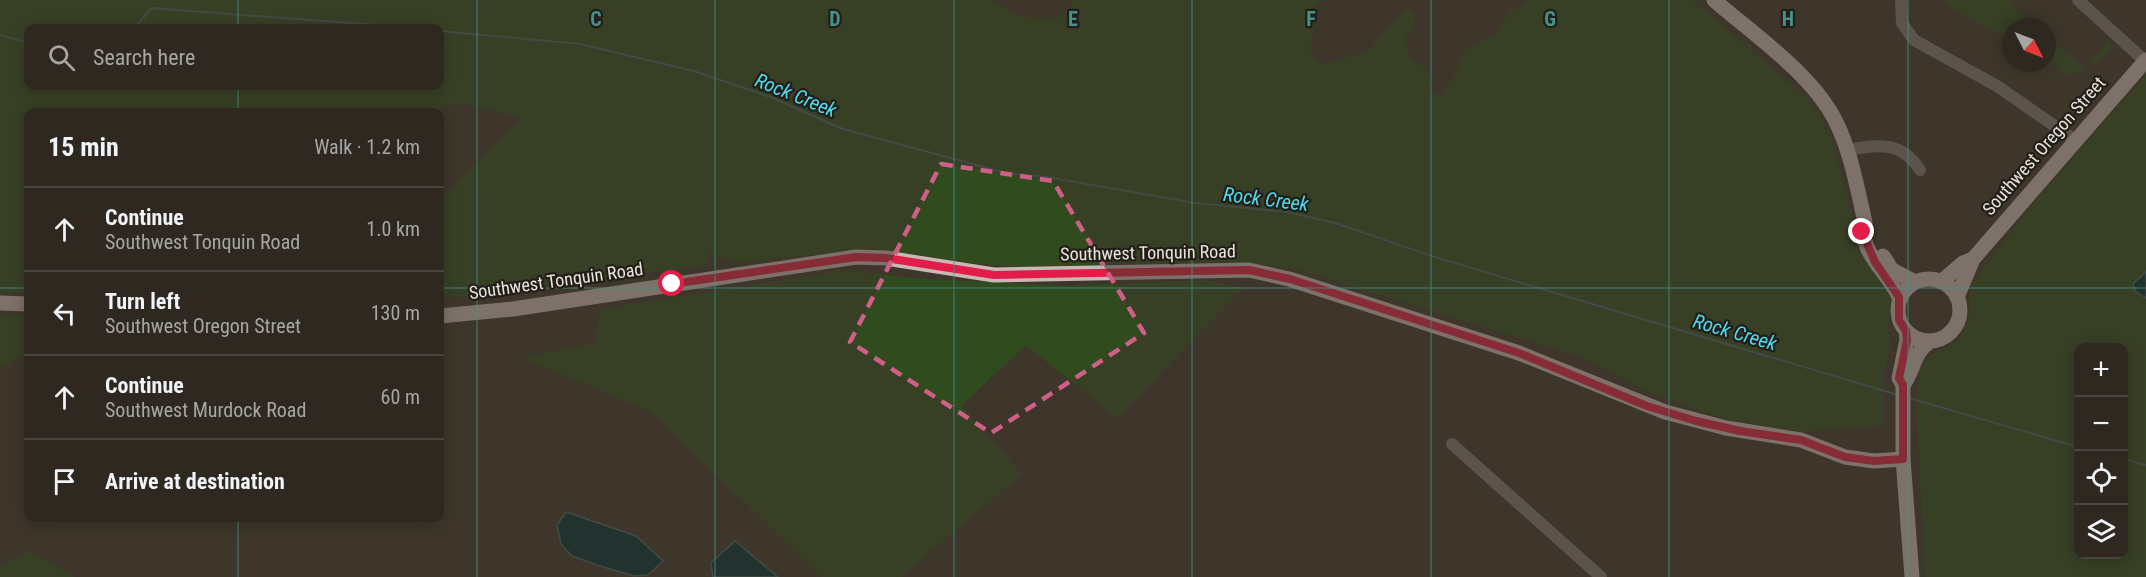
<!DOCTYPE html>
<meta charset="utf-8">
<style>
body{margin:0;font-family:"Roboto Condensed",sans-serif;background:#363029;color:#f1f3f6}
.controls{position:absolute;right:18px;bottom:18px;display:grid;overflow:hidden;border-radius:12px;box-shadow:0 3px 15px #0003}
.controls button{width:54px;height:54px;display:grid;place-items:center;padding:0;border:0;border-bottom:2px solid #49443e;background:#2e2820;color:#f1f3f6;font:30px sans-serif}
.compass{position:absolute;left:2002px;top:18px;width:54px;height:54px;border-radius:50%;background:#2e2820;box-shadow:0 3px 15px #0003;rotate:132deg}
.stop{position:absolute;width:18px;height:18px;margin:-14px;border:4px solid #e11d48;border-radius:50%;background:#fff}
.stop.end{background:#e11d48;border-color:#fff;box-shadow:0 2px 6px #0008}
.list{margin:0;padding:0;list-style:none}
h2{display:flex;justify-content:space-between;align-items:center;height:78px;margin:0;padding:0 24px;font-size:26px}
h2 small{font-size:20px;font-weight:400;color:#a7a6a5}
.list li{display:grid;grid-template-columns:39px 1fr auto;gap:18px;align-items:center;box-sizing:border-box;height:84px;padding:0 24px;border-top:2px solid #49443e}
.list b{display:block;font-size:22px;white-space:nowrap}
.list p{margin:0;font-size:20px;white-space:nowrap;color:#a7a6a5}
.list em{font-size:20px;font-style:normal;color:#a7a6a5}
.icon{flex:none;width:33px;height:33px;fill:none;stroke:currentColor;stroke-width:2;stroke-linecap:round;stroke-linejoin:round}
.map{position:relative;flex:none;width:2146px;height:577px;overflow:hidden}
.search{position:absolute;background:#2e2820;box-shadow:0 3px 15px #0003;left:24px;top:24px;width:420px;height:66px;display:flex;align-items:center;gap:15px;box-sizing:border-box;padding:0 21px;border-radius:12px;color:#a7a6a5;font-size:22px}
.panel{position:absolute;background:#2e2820;box-shadow:0 3px 15px #0003;left:24px;top:108px;width:420px;height:414px;border-radius:12px}
.map>svg:first-child{display:block}
.green{fill:#304c1f;fill-rule:evenodd}
.water{fill:#002d34;stroke:#466467;stroke-width:1.5}
.lines{fill:none;stroke-linecap:round;stroke-linejoin:round}
.stream{stroke:#466467;stroke-width:2}
.minor{stroke:#817877;stroke-width:12}
.major{stroke:#c9b8b6;stroke-width:15}
.route{stroke:#e11d48;stroke-width:8}
.marked{fill:none;stroke:#d05f88;stroke-width:4.5;stroke-dasharray:12 8;stroke-linejoin:round}
.grid{fill:none;stroke:#46928a;stroke-width:1.5;stroke-opacity:0.55}
.labels{text-anchor:middle;stroke-width:4.5;stroke-linejoin:round;paint-order:stroke}
.street-label{font-size:18px;fill:#eae4dd;stroke:#221e18}
.water-label{font-size:20px;font-style:italic;fill:#4ddcf1;stroke:#221e18}
.grid-label{font-size:20px;text-anchor:middle;font-weight:bold;fill:#46928a;stroke:#221e18;stroke-width:4.5;stroke-linejoin:round;paint-order:stroke}
</style>
<div class="map">
<svg width="2146" height="577" viewBox="0 0 2146 577">
<rect width="100%" height="100%" fill="#3e362a"/>
<!-- green -->
<g class="green">
<path d="M0,0H991L1020,17L1060,18L1074,0H1322L1313,7L1315,24L1310,50L1316,61L1326,64L1368,51L1403,13L1408,10L1414,14C1415,25 1414,31 1405,37L1410,58L1425,68L1432,78L1428,93L1441,95L1454,77L1465,50L1498,32L1510,10L1515,8L1518,11L1529,0H1692L1805,96L1820,114L1831,136L1864,259L1892,298L1888,329L1890,345L1884,372V425L1803,432L1720,418L1647,391L1582,357L1302,271L1259,264L1223,262L1024,267L979,264L869,248L740,263L707,253V265L440,299V200L523,118L462,103L408,112H28V293H0ZM28,28H440V86H28Z"/>
<polygon points="1945,0 2008,0 2038,27 2011,27 2011,41 1945,4"/>
<path d="M2047,35L2085,69L2110,40L2112,45C2103,61 2084,72 2067,76L2050,61Z"/>
<path d="M2146,74V577H1926L1916,406C1918,388 1916,365 1934,354C1945,347 1957,345 1964,332C1974,315 1966,299 1973,282L2042,193ZM2078,348H2124V554H2078Z"/>
<polygon points="845,270 921,279 1072,286 1204,280 1244,288 1117,418 1026,345 961,406 1022,474 901,577 822,577 651,412 523,358 595,343 601,309"/>
<polygon points="0,315 28,316 28,353 0,367"/>
<polygon points="29,551 75,577 0,577 0,567"/>
</g>
<!-- water -->
<g class="water">
<polygon points="2146,272 2146,298 2136,292 2133,284"/>
<polygon points="566,512 636,536 663,561 648,575 634,576 600,566 572,556 561,544 557,525"/>
<polygon points="735,541 778,577 713,577 711,563"/>
</g>
<g class="lines">
<!-- stream -->
<g class="stream">
<polyline points="134,28 152,8 416,28"/>
<polyline points="440,31 580,44 694,71 773,98 843,129 1006,173 1047,177 1195,203 1287,212 1335,223 1438,258 1898,395"/>
<polyline points="0,35 28,43"/>
<polyline points="1909,398 2078,447"/>
<polyline points="2124,459 2146,465"/>
</g>
<!-- minor -->
<g class="minor">
<polyline points="1901,0 1902,23 1914,40 1997,86 2075,140"/>
<polyline points="2078,0 2145,61"/>
<path d="M1847,150C1878,145 1901,140 1920,170"/>
<polyline points="1452,444 1601,577"/>
</g>
<!-- major -->
<g class="major">
<path d="M1714,0C1753,34 1811,73 1835,120C1851,151 1857,188 1865,222C1857,252 1889,273 1899,297"/>
<polyline points="1883,256 1892,270 1915,282"/>
<circle cx="1929" cy="310" r="31"/>
<polyline points="1941,282 1963,263 1973,259"/>
<polyline points="1957,297 1973,259 2146,60"/>
<polyline points="0,303 28,304"/>
<polyline points="440,316 513,309 856,257 886,258 994,275 1249,270 1289,279 1519,353 1665,412 1726,428 1801,440 1845,457 1874,461 1903,459"/>
<polyline points="1906,331 1907,340 1899,378 1903,385 1903,459 1912,577"/>
<path d="M1903,385C1915,369 1912,355 1929,342"/>
</g>
</g>
<g class="lines">
<!-- route -->
<polyline class="route" points="672,284 856,257 886,258 994,275 1249,270 1290,279 1519,353 1647,406 1696,421 1740,431 1801,440 1845,457 1874,461 1903,459 1903,385 1899,378 1907,340 1906,331 1899,320 1899,297 1875,262 1862,232"/>
</g>
<!-- marked area -->
<path d="M0 0H2146V577H0ZM941,164L1053,181L1144,333L991,433L850,342Z" fill="#3e362a" fill-opacity=".55" fill-rule="evenodd"/>
<path class="marked" d="M941,164L1053,181L1144,333L991,433L850,342Z"/>
<!-- grid -->
<path class="grid" d="M238,0V28M477,0V577M715,0V577M954,0V577M1192,0V577M1431,0V577M1669,0V577M1908,0V577M238,86V112M0,288H28M440,288H2146M238,518V577"/>
<g class="labels">
<!-- street labels -->
<g class="street-label">
<text transform="translate(2044 146) rotate(-49)" y="6">Southwest Oregon Street</text>
<text transform="translate(1148 253) rotate(-1)" y="6">Southwest Tonquin Road</text>
<text transform="translate(556 281) rotate(-8)" y="6">Southwest Tonquin Road</text>
</g>
<!-- water labels -->
<g class="water-label">
<text transform="translate(796 95) rotate(22)" y="7">Rock Creek</text>
<text transform="translate(1266 199) rotate(7)" y="7">Rock Creek</text>
<text transform="translate(1735 332) rotate(16)" y="7">Rock Creek</text>
</g>
</g>
<g class="grid-label">
<text x="596" y="26">C</text>
<text x="835" y="26">D</text>
<text x="1073" y="26">E</text>
<text x="1311" y="26">F</text>
<text x="1550" y="26">G</text>
<text x="1788" y="26">H</text>
</g>
</svg>
<div class="controls">
<button>+</button>
<button>−</button>
<button><svg class="icon" aria-label="locate" viewBox="0 0 24 24"><circle cx="12" cy="12" r="6"/><path d="M12 2v4M12 18v4M2 12h4M18 12h4"/></svg></button>
<button><svg class="icon" aria-label="layers" viewBox="0 0 24 24"><path d="M12 4l9 5-9 5-9-5zM3 14l9 5 9-5"/></svg></button>
</div>
<svg class="compass" viewBox="-18 -18 36 36"><path d="M0-13l5 13h-10z" fill="#e53935"/><path d="M0 13l5-13h-10z" fill="#a7a6a5"/></svg>
<div class="stop" style="left:672px;top:284px"></div>
<div class="stop end" style="left:1862px;top:232px"></div>
<div class="search"><svg class="icon" aria-label="search" viewBox="0 0 24 24"><circle cx="10" cy="10" r="6"/><path d="M15 15l6 6"/></svg>Search here</div>
<section class="panel">
<h2>15 min<small>Walk · 1.2 km</small></h2>
<ul class="list">
<li><svg class="icon" aria-label="ahead" viewBox="0 0 24 24"><path d="M12 20V5M6 11l6-6 6 6"/></svg><div><b>Continue</b><p>Southwest Tonquin Road</p></div><em>1.0 km</em></li>
<li><svg class="icon" aria-label="left" viewBox="0 0 24 24"><path d="M17 20v-9H6M10 6l-5 5 5 5"/></svg><div><b>Turn left</b><p>Southwest Oregon Street</p></div><em>130 m</em></li>
<li><svg class="icon" aria-label="ahead" viewBox="0 0 24 24"><path d="M12 20V5M6 11l6-6 6 6"/></svg><div><b>Continue</b><p>Southwest Murdock Road</p></div><em>60 m</em></li>
<li><svg class="icon" aria-label="arrive" viewBox="0 0 24 24"><path d="M6 21V4h12l-3 4 3 4H6"/></svg><div><b>Arrive at destination</b></div></li>
</ul>
</section>
</div>
